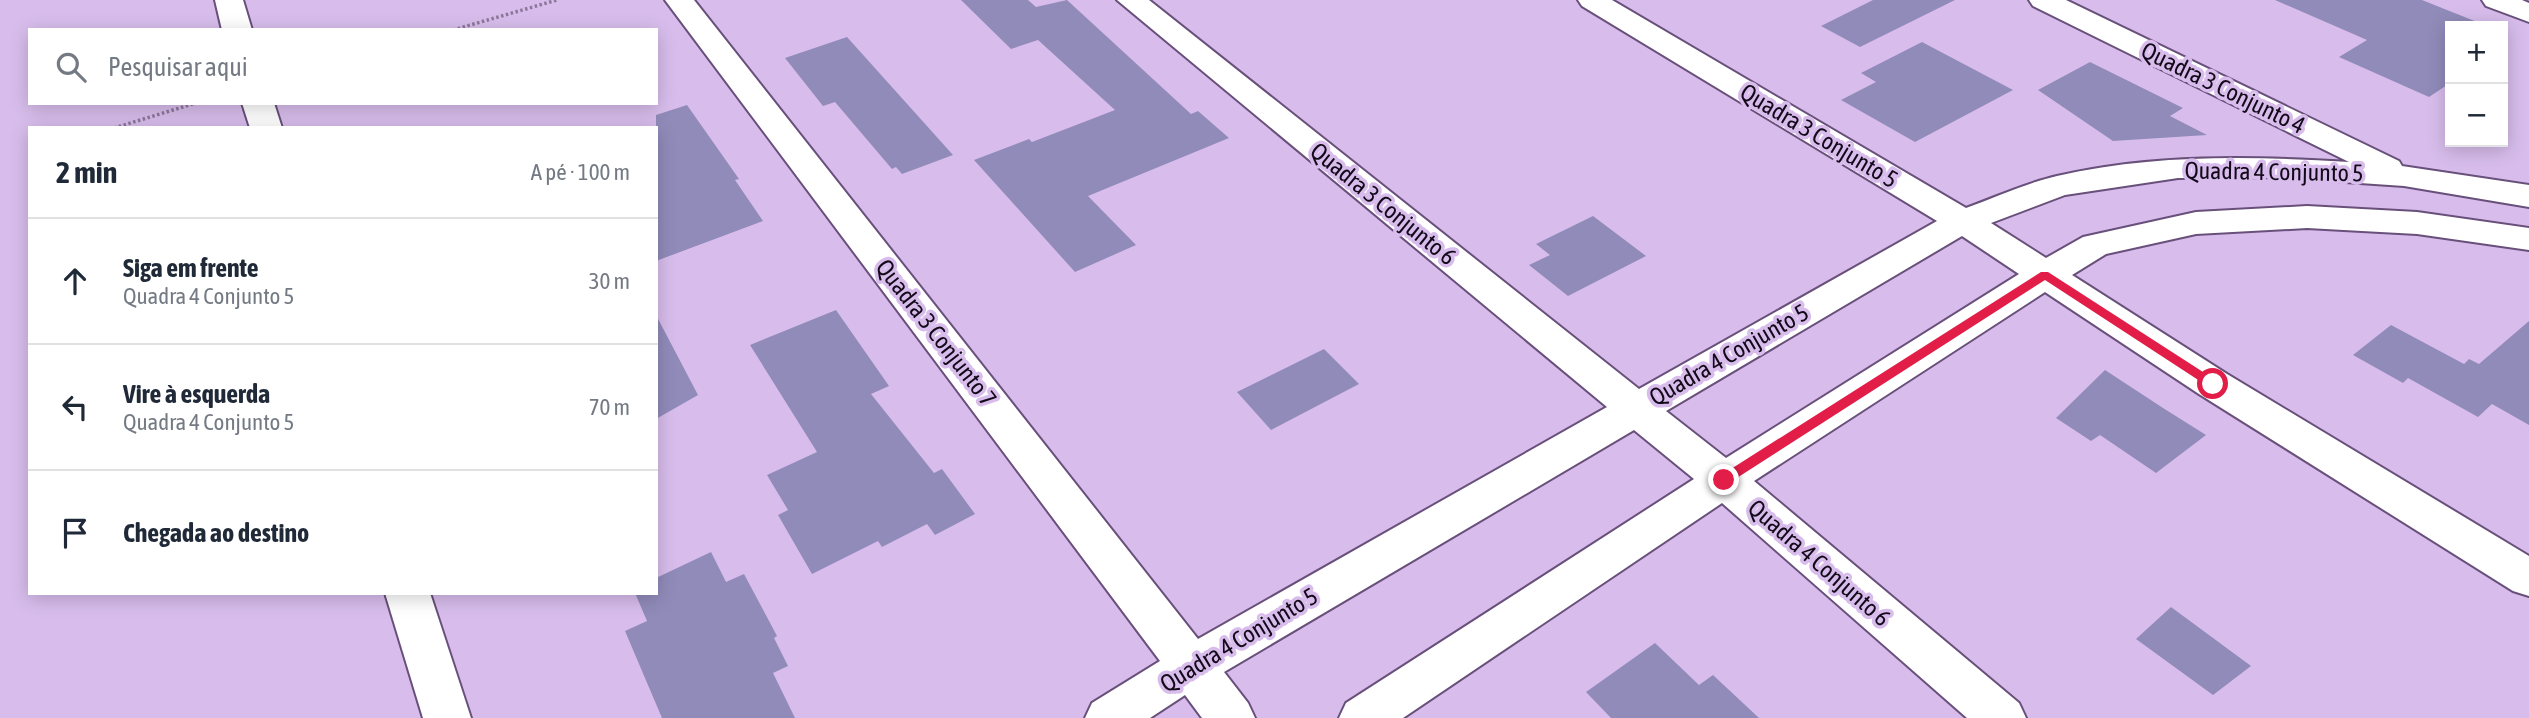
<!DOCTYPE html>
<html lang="pt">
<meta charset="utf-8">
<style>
body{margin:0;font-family:"Asap Condensed",sans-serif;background:#f2f2f3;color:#1f2937}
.controls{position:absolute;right:21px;top:21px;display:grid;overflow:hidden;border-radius:0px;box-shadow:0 4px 18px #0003}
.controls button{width:63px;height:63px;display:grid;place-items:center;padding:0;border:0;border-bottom:2px solid #e0e1e3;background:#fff;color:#1f2937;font:35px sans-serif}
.stop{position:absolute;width:21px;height:21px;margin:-16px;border:5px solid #e11d48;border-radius:50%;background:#fff}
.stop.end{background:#e11d48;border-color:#fff;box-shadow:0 2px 7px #0008}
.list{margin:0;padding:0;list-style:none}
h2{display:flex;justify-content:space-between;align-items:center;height:91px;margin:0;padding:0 28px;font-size:30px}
h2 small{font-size:23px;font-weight:400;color:#747a83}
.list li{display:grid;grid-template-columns:46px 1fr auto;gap:21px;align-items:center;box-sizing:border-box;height:126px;padding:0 28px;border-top:2px solid #e0e1e3}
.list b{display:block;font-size:26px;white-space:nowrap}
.list p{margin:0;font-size:23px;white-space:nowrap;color:#747a83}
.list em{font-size:23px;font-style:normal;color:#747a83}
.icon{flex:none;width:38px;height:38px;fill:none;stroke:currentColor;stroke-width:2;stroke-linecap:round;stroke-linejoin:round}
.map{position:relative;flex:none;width:2529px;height:718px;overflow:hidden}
.search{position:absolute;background:#fff;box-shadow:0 4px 18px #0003;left:28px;top:28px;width:630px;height:77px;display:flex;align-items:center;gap:18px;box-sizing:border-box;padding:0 24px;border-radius:0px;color:#747a83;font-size:26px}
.panel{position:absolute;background:#fff;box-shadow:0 4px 18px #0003;left:28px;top:126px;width:630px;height:469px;border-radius:0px}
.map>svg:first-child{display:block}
.building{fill:#918bba}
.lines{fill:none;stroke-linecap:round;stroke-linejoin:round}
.minor-casing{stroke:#68507a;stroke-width:4}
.path{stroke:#8c789b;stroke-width:3.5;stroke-dasharray:2.5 2.5;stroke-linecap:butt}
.minor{fill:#fff;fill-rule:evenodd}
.route{fill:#e11d48}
.labels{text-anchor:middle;stroke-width:7;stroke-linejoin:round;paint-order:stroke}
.street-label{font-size:24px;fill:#120919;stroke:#d8bdec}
</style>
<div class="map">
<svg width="2529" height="718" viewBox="0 0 2529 718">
<rect width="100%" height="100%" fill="#d8bdec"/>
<!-- building -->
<g class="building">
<polygon points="961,0 1028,0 1036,7 1067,0 1191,114 1198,111 1229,138 1088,196 1136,245 1075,272 974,160 1029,139 1032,142 1115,110 1038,40 1011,49"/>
<polygon points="1873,0 1955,0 1860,47 1821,26"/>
<polygon points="2275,0 2422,0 2487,26 2450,26 2450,83 2429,97 2339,57 2367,40"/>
<polygon points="847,37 953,155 902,174 896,167 892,169 835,102 823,106 785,58"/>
<polygon points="1922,42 2013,90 1915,142 1841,100 1876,82 1861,73"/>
<polygon points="2090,62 2183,108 2170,116 2207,135 2113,141 2038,90"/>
<polygon points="687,105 739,179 735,180 763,221 656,261 656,115"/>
<polygon points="1593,216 1646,256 1568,296 1529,265 1550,255 1536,244"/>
<polygon points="836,310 889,386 871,394 934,473 942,469 975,514 935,535 927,524 882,547 878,541 812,574 778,515 788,510 767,475 817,452 750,345"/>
<polygon points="656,315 698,395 656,419"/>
<polygon points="2529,321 2529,425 2492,404 2478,417 2408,378 2403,383 2353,355 2391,325 2464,364 2469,359 2479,364"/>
<polygon points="1324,349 1359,384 1271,430 1237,392"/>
<polygon points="2105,370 2163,408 2206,435 2156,473 2100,435 2091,441 2056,418"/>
<polygon points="711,552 726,582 744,574 777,636 774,638 788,666 773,673 795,718 662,718 625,631 647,621 635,593 656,593 656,578"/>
<polygon points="2171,607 2251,666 2213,695 2136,639"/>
<polygon points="1655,643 1699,685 1713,675 1759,718 1611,718 1586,692"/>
</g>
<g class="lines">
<!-- minor casing -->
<g class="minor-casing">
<g id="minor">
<polygon points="215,0 243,0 252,30 222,30"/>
<path d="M665,0H694L1198,639L1607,407L1117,0H1149L1639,389L1937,221L1582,6L1578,0H1612L1966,208C1996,197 2026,183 2057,176C2153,154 2251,156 2349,162L2033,6L2029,0H2066L2399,161L2402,166L2529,185V207L2404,186L2271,177L2178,178L2065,195L1991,223L2046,258L2083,237L2196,212L2307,206L2417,212L2529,228V250L2417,234L2307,228L2196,234L2106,254L2072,275L2227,374L2529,556V596L2513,591L2199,394L2045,292L1754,481L2019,703L2026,718H1967L1722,503L1403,718H1339L1346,703L1694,479L1634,430L1224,672L1248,703L1255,718H1202L1185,695L1150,718H1085L1092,703L1160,661ZM1962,236L2019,274L1726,458L1666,411Z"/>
<polygon points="2482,0 2522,0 2529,3 2529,22 2486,6"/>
<polygon points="242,103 274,103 282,128 250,128"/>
<polygon points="385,593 430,593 471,718 423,718"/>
</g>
</g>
<!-- path -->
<g class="path">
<polyline points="453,30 557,0"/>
<polyline points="114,128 196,103"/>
</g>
<!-- minor -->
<use href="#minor" class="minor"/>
</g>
<!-- route -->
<polygon class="route" points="2041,272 2048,272 2217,381 2217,387 2209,387 2045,280 1729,483 1720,483 1720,476"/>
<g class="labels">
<!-- street labels -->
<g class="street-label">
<text transform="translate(2223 88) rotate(26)" y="8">Quadra 3 Conjunto 4</text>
<text transform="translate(1819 136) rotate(31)" y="8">Quadra 3 Conjunto 5</text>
<text transform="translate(2274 172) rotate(1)" y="8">Quadra 4 Conjunto 5</text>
<text transform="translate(1383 204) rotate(39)" y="8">Quadra 3 Conjunto 6</text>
<text transform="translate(936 333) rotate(52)" y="8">Quadra 3 Conjunto 7</text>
<text transform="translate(1729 355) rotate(-30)" y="8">Quadra 4 Conjunto 5</text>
<text transform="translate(1819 563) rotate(41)" y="8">Quadra 4 Conjunto 6</text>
<text transform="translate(1239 640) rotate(-31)" y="8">Quadra 4 Conjunto 5</text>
</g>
</g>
</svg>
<div class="controls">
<button>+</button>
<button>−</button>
</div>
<div class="stop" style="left:2213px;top:384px"></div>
<div class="stop end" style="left:1724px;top:480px"></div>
<div class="search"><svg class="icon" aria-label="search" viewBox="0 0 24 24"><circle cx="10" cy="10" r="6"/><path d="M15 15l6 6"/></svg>Pesquisar aqui</div>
<section class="panel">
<h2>2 min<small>A pé · 100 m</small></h2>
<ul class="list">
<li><svg class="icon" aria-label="ahead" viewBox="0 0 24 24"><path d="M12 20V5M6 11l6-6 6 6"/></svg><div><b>Siga em frente</b><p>Quadra 4 Conjunto 5</p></div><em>30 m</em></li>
<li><svg class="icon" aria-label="left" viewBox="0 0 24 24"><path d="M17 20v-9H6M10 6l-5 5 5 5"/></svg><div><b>Vire à esquerda</b><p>Quadra 4 Conjunto 5</p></div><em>70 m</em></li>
<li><svg class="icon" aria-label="arrive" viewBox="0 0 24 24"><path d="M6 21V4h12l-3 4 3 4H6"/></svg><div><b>Chegada ao destino</b></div></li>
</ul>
</section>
</div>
